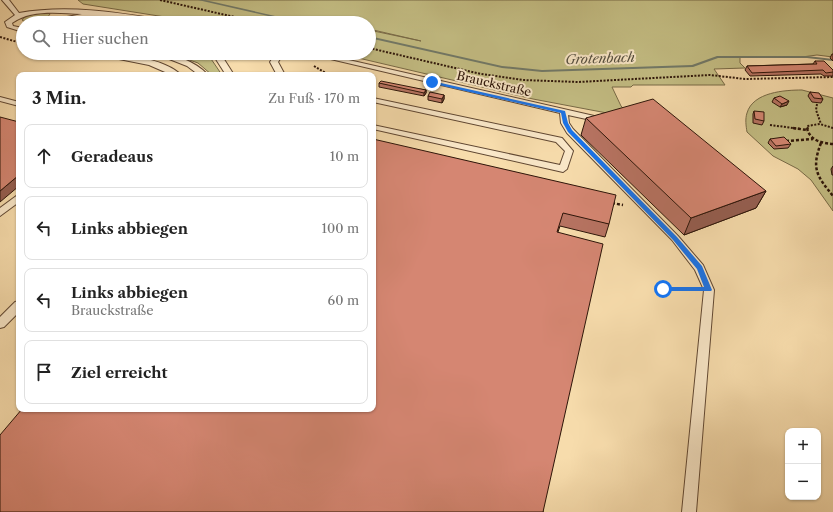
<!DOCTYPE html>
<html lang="de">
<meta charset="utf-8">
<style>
body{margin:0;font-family:"Libre Caslon Text",serif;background:#f2f2f2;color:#222}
.controls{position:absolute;right:12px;bottom:12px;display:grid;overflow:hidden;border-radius:8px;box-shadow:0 1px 3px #0004}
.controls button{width:36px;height:36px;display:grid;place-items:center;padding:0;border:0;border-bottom:1px solid #e0e0e0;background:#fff;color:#222;font:20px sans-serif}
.stop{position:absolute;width:12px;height:12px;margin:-9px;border:3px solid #1a73e8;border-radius:50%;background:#fff}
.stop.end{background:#1a73e8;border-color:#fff;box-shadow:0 1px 4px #0008}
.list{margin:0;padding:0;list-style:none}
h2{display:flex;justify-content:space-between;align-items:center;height:52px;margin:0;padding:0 16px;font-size:17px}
h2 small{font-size:13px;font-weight:400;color:#767676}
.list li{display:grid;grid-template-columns:26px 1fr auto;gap:12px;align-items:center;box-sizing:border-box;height:64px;margin:0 8px 8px;padding:0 8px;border:1px solid #e0e0e0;border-radius:8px}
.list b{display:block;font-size:15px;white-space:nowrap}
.list p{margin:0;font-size:13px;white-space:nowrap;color:#767676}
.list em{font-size:13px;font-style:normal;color:#767676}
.icon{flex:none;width:22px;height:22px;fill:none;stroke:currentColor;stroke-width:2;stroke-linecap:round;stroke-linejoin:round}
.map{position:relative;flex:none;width:833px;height:512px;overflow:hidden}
.search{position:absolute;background:#fff;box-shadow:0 1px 3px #0004;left:16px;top:16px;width:360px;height:44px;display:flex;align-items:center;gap:10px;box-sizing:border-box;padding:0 14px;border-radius:22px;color:#767676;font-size:15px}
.panel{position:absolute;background:#fff;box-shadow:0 1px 3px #0004;left:16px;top:72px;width:360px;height:340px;border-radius:8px}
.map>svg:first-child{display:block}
.green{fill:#c4be84;stroke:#786a46}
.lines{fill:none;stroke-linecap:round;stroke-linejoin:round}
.stream{fill:#717968;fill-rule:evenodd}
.lane-casing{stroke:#604732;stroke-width:2}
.path-far1{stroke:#2d1509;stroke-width:2;stroke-dasharray:2 1.5;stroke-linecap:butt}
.path{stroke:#2d1509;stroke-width:2.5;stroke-dasharray:3 2;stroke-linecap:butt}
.lane{fill:#fae8c9;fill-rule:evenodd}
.wall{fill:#b77362;stroke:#2d1509}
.shaded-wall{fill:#955e50;stroke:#2d1509}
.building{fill:#d58672;stroke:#2d1509}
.route{fill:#1a73e8}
.labels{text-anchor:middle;stroke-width:4;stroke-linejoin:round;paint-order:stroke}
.far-street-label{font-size:12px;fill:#2d1509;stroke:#fae8c9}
.far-water-label{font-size:13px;font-style:italic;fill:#554f40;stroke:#fae8c9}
</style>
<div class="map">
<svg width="833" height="512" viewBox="0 0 833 512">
<rect width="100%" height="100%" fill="#f7dcac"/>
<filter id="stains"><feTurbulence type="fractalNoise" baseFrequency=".005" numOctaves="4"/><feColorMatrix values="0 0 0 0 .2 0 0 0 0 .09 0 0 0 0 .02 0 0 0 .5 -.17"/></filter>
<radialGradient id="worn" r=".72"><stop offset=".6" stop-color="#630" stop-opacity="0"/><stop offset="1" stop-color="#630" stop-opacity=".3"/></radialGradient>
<!-- green -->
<g class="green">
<polygon points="78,0 833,0 833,57 817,55 802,57 740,57 740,63 745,68 714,69 725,85 633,85 631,87 612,87 621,106 629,114 607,113 533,99 337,53 369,53 369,30 421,41 369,29 369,23 203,23 83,4"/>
<path d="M45,11L50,14C44,23 31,26 22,20L26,15Z"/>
<polygon points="170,53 207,53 222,75 212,75 198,63"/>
<path d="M802,90L833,98V211L811,180L798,169L773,156L747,132C746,126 745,119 747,113C753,92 785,90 802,90Z"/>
</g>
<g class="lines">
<!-- stream -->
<g class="stream">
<polygon points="198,0 205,0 306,23 299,23"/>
<polygon points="369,36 502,66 542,70 692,65 717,56 807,56 833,59 833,61 807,58 718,58 693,67 542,72 502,68 369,38"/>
</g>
<!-- lane casing -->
<g class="lane-casing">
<g id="lane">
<path d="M2,0H9L19,13C69,4 121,13 171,21L174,23H159L97,16L59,22L56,20L57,19L82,14C59,13 31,9 12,23L13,26L23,28V32L7,27L5,22L15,15Z"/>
<path d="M95,53C118,53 165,58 181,75H172L149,65L99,55Z"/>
<path d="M154,53C173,53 195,61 208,75H199L187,66Z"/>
<polygon points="212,53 220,53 234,75 226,75"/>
<polygon points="276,53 284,53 278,62 285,75 277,75 270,62"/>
<polygon points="305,53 318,53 603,118 603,122 600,122 568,115 569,123 573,129 678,236 703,265 714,290 696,512 682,512 704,290 695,270 672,240 567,133 561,123 560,113"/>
<polygon points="0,97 19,102 19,106 0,101"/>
<polygon points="373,98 562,138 573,151 567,169 563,172 373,129 373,125 560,165 565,151 556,142 373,102"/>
<polygon points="19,194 19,202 0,216 0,208"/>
<polygon points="19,301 19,312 4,327 0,328 0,317 15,302"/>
</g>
</g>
<!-- path-far1 -->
<g class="path-far1">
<polyline points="160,0 261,23"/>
<polyline points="0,37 21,43"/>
<polyline points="369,48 481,74 523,80 578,82 710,75 745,79 833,77"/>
<polyline points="314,66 329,75"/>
<polyline points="817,104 816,110 821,124"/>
<polyline points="770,125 801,129"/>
<polyline points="808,129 807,126 820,124 833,128"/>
</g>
<!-- path -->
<g class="path">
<polyline points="793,128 807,130"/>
<path d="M807,128C810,141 822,143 833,144"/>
<polyline points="786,141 813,139"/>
<path d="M821,143C811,169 817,176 833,196"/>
<polyline points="612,203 623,205"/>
<polyline points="663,289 694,289"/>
</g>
<!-- lane -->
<use href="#lane" class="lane"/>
</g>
<!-- wall -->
<g class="wall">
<polygon points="832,54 833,54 833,61 830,58"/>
<polygon points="815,61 833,70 833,76 824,76 821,74 750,76 745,70 747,66 813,64"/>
<polygon points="379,83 426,90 426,93 424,96 379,87"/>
<polygon points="810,92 823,99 821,103 812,102 808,96"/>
<polygon points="444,95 444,99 442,103 428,100 428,96"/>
<polygon points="774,98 787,105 780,107 772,102"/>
<polygon points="754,111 764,121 762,125 753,123 753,114"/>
<polygon points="586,118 766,191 756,208 684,235 581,135"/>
<polygon points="373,139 609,224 605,237 560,226 558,232 543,512"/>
<polygon points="770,139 791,144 788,148 774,149 768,143"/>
<polygon points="833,166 833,175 832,175 831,169"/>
</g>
<!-- shaded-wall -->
<g class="shaded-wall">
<polygon points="426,90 426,93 424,96 424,93"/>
<polygon points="444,95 444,99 442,103 442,99"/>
<polygon points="789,101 787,105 780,107 782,104"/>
<polygon points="19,175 19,186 0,202 0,191"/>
<polygon points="766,191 756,208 684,235 691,218"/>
</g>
<!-- building -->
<g class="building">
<polygon points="815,61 824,61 833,70 833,72 826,73 823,70 752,73 747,66 817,64"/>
<polygon points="381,81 426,90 424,93 379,83"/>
<polygon points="430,92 444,95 442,99 428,96"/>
<polygon points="810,92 819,93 823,99 814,98"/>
<polygon points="780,96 789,101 782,104 774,98"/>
<polygon points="653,99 766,191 691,218 586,118"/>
<polygon points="754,111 764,112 764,121 755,119"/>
<polygon points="0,117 19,122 19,175 0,191"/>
<polygon points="784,137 791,144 776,146 770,139"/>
<polygon points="373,139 616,195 609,224 563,213 557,232 603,244 543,512 0,512 0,435 22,409 373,409"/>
</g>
<!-- route -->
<polygon class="route" points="432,81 565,111 568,123 572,130 677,237 702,266 712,290 711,291 661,291 660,289 663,287 704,287 697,269 673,240 568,132 563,123 561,113 430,83"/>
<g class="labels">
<!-- far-street labels -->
<g class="far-street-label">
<text transform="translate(494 84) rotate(13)" y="4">Brauckstraße</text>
</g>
<!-- far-water labels -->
<g class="far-water-label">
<text transform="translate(600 58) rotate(-2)" y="5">Grotenbach</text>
</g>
</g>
<rect width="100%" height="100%" filter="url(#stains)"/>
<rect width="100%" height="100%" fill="url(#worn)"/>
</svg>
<div class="controls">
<button>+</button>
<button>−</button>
</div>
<div class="stop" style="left:663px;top:289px"></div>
<div class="stop end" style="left:432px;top:82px"></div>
<div class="search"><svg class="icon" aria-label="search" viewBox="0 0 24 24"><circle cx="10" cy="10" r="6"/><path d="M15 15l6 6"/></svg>Hier suchen</div>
<section class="panel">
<h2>3 Min.<small>Zu Fuß · 170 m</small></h2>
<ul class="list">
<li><svg class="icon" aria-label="ahead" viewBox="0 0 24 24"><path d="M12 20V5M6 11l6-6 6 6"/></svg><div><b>Geradeaus</b></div><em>10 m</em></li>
<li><svg class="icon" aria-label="left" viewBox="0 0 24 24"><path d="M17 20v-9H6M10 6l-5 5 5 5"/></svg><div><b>Links abbiegen</b></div><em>100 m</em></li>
<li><svg class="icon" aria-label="left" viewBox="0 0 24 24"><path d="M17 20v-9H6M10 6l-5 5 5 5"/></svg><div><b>Links abbiegen</b><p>Brauckstraße</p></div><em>60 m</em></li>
<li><svg class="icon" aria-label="arrive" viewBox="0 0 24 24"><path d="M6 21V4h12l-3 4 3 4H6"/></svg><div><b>Ziel erreicht</b></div></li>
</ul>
</section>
</div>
